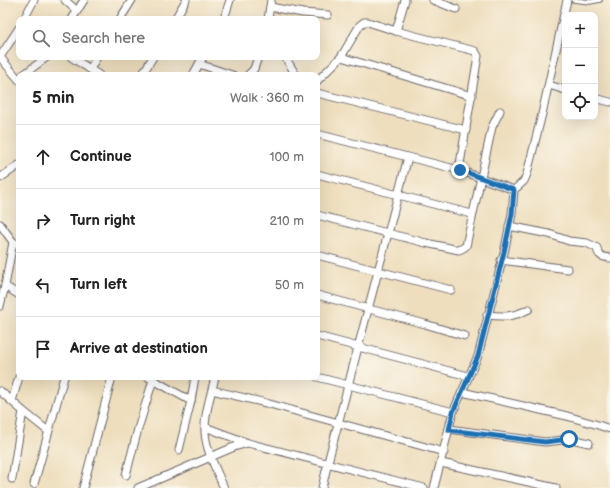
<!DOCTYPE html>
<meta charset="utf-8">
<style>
body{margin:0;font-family:"Balsamiq Sans",sans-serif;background:#f6f6f6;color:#222}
.controls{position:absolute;right:12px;top:12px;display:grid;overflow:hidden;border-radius:8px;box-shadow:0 4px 16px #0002}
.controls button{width:36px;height:36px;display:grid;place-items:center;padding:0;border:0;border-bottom:1px solid #e0e0e0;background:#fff;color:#222;font:20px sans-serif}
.stop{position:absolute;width:12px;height:12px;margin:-9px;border:3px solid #1f6fb2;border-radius:50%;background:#fff}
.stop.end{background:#1f6fb2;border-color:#fff;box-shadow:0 1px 4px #0008}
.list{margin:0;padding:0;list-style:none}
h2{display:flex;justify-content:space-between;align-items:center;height:52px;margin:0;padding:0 16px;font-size:17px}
h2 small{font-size:13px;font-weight:400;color:#767676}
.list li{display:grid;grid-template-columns:26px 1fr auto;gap:12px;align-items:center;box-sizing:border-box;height:64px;padding:0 16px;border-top:1px solid #e0e0e0}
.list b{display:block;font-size:15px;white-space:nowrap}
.list em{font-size:13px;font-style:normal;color:#767676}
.icon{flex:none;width:22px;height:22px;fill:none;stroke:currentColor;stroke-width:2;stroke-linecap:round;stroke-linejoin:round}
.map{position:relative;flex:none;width:610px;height:488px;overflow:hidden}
.search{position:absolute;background:#fff;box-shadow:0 4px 16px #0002;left:16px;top:16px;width:304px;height:44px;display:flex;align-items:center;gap:10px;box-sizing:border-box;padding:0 14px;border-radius:8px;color:#767676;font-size:15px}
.panel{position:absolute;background:#fff;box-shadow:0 4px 16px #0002;left:16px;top:72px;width:304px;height:308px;border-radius:8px}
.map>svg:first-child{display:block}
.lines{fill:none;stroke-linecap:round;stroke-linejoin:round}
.service-casing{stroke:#696468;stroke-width:5.5}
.minor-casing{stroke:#696468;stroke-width:9}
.service{stroke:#fff;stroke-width:3.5}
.minor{stroke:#fff;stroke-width:7}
.route{stroke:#1f6fb2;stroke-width:5}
</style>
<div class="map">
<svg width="610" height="488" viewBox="0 0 610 488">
<rect width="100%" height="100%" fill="#fbf7ec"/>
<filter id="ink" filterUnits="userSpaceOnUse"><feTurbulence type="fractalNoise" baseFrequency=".025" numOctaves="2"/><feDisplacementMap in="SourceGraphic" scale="8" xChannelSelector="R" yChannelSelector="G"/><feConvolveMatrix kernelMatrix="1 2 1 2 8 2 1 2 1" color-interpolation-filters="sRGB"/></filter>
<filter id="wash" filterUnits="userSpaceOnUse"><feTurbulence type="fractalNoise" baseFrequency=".012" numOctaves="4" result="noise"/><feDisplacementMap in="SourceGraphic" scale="16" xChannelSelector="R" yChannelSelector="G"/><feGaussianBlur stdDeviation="0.9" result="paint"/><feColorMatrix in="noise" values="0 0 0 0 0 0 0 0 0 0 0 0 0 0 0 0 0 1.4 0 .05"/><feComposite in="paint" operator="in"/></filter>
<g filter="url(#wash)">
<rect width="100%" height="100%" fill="#eedebd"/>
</g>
<g filter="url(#ink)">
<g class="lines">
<!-- service casing -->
<g class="service-casing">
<polyline id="service" points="573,0 590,2 600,0"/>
</g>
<!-- minor casing -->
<g class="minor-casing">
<g id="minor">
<polyline points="65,0 77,11"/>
<polyline points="433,0 456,9"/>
<polyline points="270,7 303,13 328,15"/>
<polyline points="24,19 34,0"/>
<polyline points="72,19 84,0"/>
<polyline points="120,19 132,0"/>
<polyline points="175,19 186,0"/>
<polyline points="224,19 230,0"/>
<polyline points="268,19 271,0"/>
<polyline points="396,31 405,0"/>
<polyline points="0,57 19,28"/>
<polyline points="0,57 19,80"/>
<polyline points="71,57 99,75"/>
<polyline points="285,57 296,75"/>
<polyline points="341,57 472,96"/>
<polyline points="199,64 232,75"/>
<polyline points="90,69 97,57"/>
<polyline points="23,75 47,57"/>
<polyline points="142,75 153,57"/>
<polyline points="193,75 203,57"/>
<polyline points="248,75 254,69 258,57"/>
<polyline points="317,81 341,57 360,25 364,22 368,22 396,31 475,51 478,56 459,170"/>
<polyline points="549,85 565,90"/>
<polyline points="317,93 466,130"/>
<polyline points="595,98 610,102"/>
<polyline points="317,134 459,170 514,190"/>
<polyline points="317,174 472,214"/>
<polyline points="0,178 19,165"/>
<polyline points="317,215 426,243 459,250 463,248 466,246 492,127 500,111"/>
<polyline points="0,224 13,242 19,245"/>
<path d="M509,226L549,234L569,241L587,243L597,248C598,256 602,257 610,258"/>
<polyline points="317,255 451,290"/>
<polyline points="501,260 568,269"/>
<polyline points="5,286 19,295"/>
<polyline points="317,295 425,324 465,336"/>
<polyline points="0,306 5,286 13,242"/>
<path d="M487,315C504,317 514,317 529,309"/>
<polyline points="317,336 468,376"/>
<polyline points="148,377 191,401"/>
<path d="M215,377C211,395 204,414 205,432C206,451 217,471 224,488"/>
<polyline points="317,377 453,412"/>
<polyline points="212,390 266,403 444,452"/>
<polyline points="0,391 23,411 12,479"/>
<polyline points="462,392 567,416 598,425 610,429"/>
<polyline points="12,401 19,377"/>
<polyline points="23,411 48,431"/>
<polyline points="205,427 248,443"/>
<polyline points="449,429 545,442 572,439 589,443"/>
<polyline points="179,450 191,401 195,377"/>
<polyline points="441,463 556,488"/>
<polyline points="126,475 138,429 153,380"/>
<polyline points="34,484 64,377"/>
<polyline points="83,488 112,377"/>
<polyline points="138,488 234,447 248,443 424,488"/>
<polyline points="322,488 328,462 408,157"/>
<polyline points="434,488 453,412 478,356 504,253 512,214 514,190 524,181 527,174 542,114 567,0"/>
</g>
</g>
<!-- service -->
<use href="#service" class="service"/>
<!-- minor -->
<use href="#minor" class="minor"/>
</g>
</g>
<g class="lines" filter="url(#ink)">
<!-- route -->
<polyline class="route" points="460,170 514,190 512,214 504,252 478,356 453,412 449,430 545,442 569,439"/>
</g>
</svg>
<div class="controls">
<button>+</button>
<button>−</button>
<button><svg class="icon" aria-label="locate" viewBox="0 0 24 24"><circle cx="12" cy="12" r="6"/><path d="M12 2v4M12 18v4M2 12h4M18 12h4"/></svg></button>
</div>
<div class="stop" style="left:569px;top:439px"></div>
<div class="stop end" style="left:460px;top:170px"></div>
<div class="search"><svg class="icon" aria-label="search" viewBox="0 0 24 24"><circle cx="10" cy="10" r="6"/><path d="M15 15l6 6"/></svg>Search here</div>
<section class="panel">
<h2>5 min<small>Walk · 360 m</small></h2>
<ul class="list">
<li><svg class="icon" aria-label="ahead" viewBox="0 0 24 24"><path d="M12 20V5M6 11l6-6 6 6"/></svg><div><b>Continue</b></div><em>100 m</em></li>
<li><svg class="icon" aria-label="right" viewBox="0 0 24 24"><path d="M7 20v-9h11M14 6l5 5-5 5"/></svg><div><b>Turn right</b></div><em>210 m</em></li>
<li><svg class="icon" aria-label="left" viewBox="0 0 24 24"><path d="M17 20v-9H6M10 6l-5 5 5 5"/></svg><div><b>Turn left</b></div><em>50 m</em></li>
<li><svg class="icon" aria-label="arrive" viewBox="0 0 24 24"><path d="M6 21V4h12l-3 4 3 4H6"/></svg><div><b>Arrive at destination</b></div></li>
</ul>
</section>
</div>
